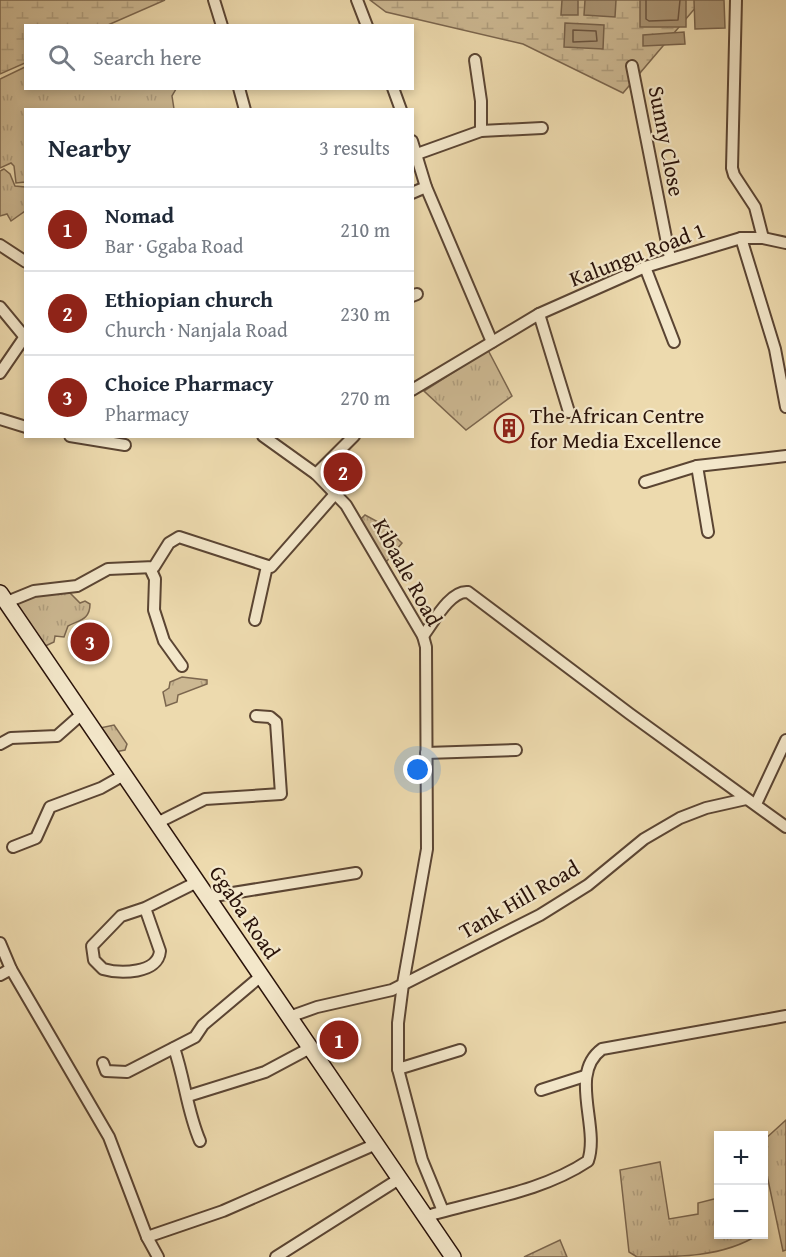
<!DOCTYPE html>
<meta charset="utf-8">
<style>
body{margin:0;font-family:"Gentium Book Plus",serif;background:#f6f6f7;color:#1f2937}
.controls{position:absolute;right:18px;bottom:18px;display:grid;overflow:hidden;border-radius:0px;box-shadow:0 3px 9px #0003}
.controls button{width:54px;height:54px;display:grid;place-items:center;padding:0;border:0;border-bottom:2px solid #e0e1e3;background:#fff;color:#1f2937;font:30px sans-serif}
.you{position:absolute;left:418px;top:770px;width:21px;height:21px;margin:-15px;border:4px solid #fff;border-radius:50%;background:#1a73e8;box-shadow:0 0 0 9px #1a73e833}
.badge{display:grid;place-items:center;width:39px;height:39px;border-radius:50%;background:#8f2418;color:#fff;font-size:20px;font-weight:700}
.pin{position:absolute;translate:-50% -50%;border:3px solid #fff;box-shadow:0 2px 6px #0006}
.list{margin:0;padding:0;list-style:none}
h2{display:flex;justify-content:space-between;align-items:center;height:78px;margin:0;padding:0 24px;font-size:26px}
h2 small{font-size:20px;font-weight:400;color:#747a83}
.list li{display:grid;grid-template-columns:39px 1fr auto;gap:18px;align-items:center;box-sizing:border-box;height:84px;padding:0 24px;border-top:2px solid #e0e1e3}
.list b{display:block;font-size:22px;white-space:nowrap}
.list p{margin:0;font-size:20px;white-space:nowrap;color:#747a83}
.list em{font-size:20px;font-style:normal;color:#747a83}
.icon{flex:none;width:33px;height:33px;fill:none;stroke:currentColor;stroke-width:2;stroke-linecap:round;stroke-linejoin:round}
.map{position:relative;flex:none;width:786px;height:1257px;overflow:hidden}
.search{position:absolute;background:#fff;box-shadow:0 3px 9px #0003;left:24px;top:24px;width:390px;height:66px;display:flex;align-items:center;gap:15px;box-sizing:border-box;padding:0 21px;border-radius:0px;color:#747a83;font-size:22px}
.panel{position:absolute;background:#fff;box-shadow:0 3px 9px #0003;left:24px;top:108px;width:390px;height:330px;border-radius:0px}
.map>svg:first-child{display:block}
.grass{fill:url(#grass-tufts);stroke:#7b664e;stroke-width:1.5}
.wetland{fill:url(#wetland-marsh);stroke:#7b664e;stroke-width:1.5}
.water{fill:#ab9676;stroke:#77624b;stroke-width:1.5}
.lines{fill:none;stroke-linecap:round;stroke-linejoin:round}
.shore{stroke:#6a5440;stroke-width:1.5}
.street-casing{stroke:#5b4533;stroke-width:14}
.secondary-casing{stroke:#2a130a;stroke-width:18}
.street{stroke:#f3e7ca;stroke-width:10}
.secondary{stroke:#f3e7ca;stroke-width:15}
.labels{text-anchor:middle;stroke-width:4.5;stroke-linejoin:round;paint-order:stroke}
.street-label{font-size:22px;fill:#2a130a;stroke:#f3e7ca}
.poi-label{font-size:22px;fill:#2a130a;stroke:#f3e7ca;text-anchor:start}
</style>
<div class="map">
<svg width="786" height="1257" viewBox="0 0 786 1257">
<defs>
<pattern id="grass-tufts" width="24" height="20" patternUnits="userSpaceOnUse" patternTransform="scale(1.5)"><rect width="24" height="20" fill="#ccb892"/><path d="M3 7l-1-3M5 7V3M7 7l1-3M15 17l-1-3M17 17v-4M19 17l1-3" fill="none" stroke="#af9d7d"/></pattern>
<pattern id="wetland-marsh" width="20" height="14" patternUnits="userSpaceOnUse" patternTransform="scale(1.5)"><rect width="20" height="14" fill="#ccb892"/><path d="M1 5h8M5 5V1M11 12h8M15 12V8" fill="none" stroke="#af9d7d"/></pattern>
</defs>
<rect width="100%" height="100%" fill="#eddaae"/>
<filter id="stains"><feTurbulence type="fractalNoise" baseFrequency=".00333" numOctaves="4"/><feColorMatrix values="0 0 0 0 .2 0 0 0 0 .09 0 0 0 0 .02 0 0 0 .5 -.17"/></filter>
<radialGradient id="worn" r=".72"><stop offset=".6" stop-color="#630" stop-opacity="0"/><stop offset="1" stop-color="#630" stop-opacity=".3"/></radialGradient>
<!-- grass -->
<g class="grass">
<polygon points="25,67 26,88 176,89 172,96 174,109 26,110 25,182 16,183 14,166 11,163 0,168 0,79"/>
<polygon points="4,169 10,174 15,186 25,187 25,211 11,221 7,214 0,216 0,171"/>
<polygon points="488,350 512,396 466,430 424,391"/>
<polygon points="344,449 355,462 344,474 341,488 336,491 320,475"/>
<polygon points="365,515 382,524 402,543 387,561 382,560 361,519"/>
<path d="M61,591L70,593L80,603L85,601L90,604C90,620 79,620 68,626L64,637L55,636L54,642L41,648L11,605L31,596Z"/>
<polygon points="182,677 207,680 207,684 178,695 177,702 166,706 163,692 169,688 170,682"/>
<polygon points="114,725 127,744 125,750 115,752 100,728"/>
<polygon points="786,1120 786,1250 783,1251 764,1161 764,1140"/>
<path d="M660,1162L669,1219L698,1214V1203L718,1198V1234L758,1235C723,1257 679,1257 637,1257L629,1252L620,1170Z"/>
<polygon points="560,1240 567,1257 524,1257"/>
</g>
<!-- wetland -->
<g class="wetland">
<polygon points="0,0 165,0 108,25 26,26 25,63 0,74"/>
<polygon points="370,0 702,0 623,93 523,44 386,12"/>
</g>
<!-- water -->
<g class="water">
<polygon points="562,0 578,0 578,15 561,15"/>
<polygon points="585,0 616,0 615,17 584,15"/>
<rect x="640" y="0" width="46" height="27"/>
<polygon points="694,0 724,0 725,28 695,29"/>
<polygon points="565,23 604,25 603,49 564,47"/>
<polygon points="684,32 685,44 643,46 643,35"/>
</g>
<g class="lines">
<!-- shore -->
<g class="shore">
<polyline points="646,0 646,19 649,21 678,20 680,0"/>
<polygon points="573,30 596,31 597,41 573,42"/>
</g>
<!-- street casing -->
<g class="street-casing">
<g id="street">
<polyline points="214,0 222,26"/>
<polyline points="357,0 367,26"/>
<polyline points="736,0 732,168 734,175 755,207 763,238"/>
<polyline points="475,60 481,101 481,131"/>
<polyline points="632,66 670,258"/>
<polyline points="239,88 245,110"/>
<polyline points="393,88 401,110"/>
<polyline points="412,141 426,187 492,342"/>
<polyline points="417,154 481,131 542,128"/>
<polyline points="412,193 426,187"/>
<polyline points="741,238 775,349 786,407"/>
<polyline points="0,245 26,262"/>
<polyline points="645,267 674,342"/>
<polyline points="412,296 417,294"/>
<polyline points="0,307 24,336"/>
<polyline points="539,314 569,412"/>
<polyline points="0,373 26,335"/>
<polyline points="412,390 539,314 645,267 741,238 763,238 786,243"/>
<polyline points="0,419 26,427"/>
<polyline points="70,436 125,445"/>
<polyline points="263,436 316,474 346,505 423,636 426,647 427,849 403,984 398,1023 398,1069 422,1160 443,1211"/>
<polyline points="697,466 708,532"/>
<polyline points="316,474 354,436"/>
<polyline points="645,482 697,466 786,456"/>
<polyline points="150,568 155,579 154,610 164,641 182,666"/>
<polyline points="7,602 34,591 77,586 108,569 154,567 169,543 179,537 271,567 335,494"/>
<polyline points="255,620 267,566"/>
<path d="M423,636C433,623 450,590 468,592L630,714L786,827"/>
<polyline points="0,744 11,738 57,736 83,713"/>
<polyline points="426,753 516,750"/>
<polyline points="756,804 786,740"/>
<polyline points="157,823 205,799 281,794 276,722 270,717 256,716"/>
<polyline points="13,847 36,838 50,807 101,788 124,775"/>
<polyline points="208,897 356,873"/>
<path d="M145,908L160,951C158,974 120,974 103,969L94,960L92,946L121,916L145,908L197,882"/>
<polyline points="0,943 11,969 109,1137 147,1237 158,1257"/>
<polyline points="0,975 11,969"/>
<polyline points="289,1017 317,1007 392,990 540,915 588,885 644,839 680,818 706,808 746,799"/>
<path d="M174,1048C185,1080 187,1111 200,1141"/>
<polyline points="103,1063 106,1071 127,1072 195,1037 203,1025 261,976"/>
<polyline points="398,1069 460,1050"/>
<polyline points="541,1090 585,1076"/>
<polyline points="188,1096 265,1072 310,1048"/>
<path d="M424,1217C478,1200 540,1193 588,1161C600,1126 568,1074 602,1049L786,1016"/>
<polyline points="147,1237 223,1211 376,1144"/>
<polyline points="276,1257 399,1179"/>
</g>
</g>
<!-- secondary casing -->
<g class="secondary-casing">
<polyline id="secondary" points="0,593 453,1257"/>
</g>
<!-- street -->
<use href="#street" class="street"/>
<!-- secondary -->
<use href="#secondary" class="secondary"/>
</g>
<!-- icons -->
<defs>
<g id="building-ring" transform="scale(1.5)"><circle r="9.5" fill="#f3e7ca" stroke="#8f2418" stroke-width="1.5"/><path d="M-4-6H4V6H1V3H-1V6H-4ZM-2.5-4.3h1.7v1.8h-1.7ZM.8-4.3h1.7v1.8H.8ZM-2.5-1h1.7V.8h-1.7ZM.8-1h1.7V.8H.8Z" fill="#8f2418"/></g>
</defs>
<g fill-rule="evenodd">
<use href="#building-ring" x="509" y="428"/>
</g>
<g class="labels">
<!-- street labels -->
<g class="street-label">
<text transform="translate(667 141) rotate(79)" y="8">Sunny Close</text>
<text transform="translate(637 254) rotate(-21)" y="8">Kalungu Road 1</text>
<text transform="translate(408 572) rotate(61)" y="8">Kibaale Road</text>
<text transform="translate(519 899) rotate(-30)" y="8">Tank Hill Road</text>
<text transform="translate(245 912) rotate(56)" y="8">Ggaba Road</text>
</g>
<!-- poi labels -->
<g class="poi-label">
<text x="530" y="423">The African Centre<tspan x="530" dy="25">for Media Excellence</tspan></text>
</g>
</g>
<rect width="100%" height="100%" filter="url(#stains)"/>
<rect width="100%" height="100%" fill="url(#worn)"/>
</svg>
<div class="controls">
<button>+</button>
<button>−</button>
</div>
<div class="you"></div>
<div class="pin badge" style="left:339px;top:1040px">1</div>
<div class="pin badge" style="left:343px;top:472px">2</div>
<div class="pin badge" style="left:90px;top:642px">3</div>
<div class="search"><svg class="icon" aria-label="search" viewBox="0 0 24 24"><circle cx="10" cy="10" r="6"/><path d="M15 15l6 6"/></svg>Search here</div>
<section class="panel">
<h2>Nearby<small>3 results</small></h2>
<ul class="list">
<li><span class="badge">1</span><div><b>Nomad</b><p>Bar · Ggaba Road</p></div><em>210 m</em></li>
<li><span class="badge">2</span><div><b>Ethiopian church</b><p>Church · Nanjala Road</p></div><em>230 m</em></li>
<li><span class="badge">3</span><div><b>Choice Pharmacy</b><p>Pharmacy</p></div><em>270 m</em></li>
</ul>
</section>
</div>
